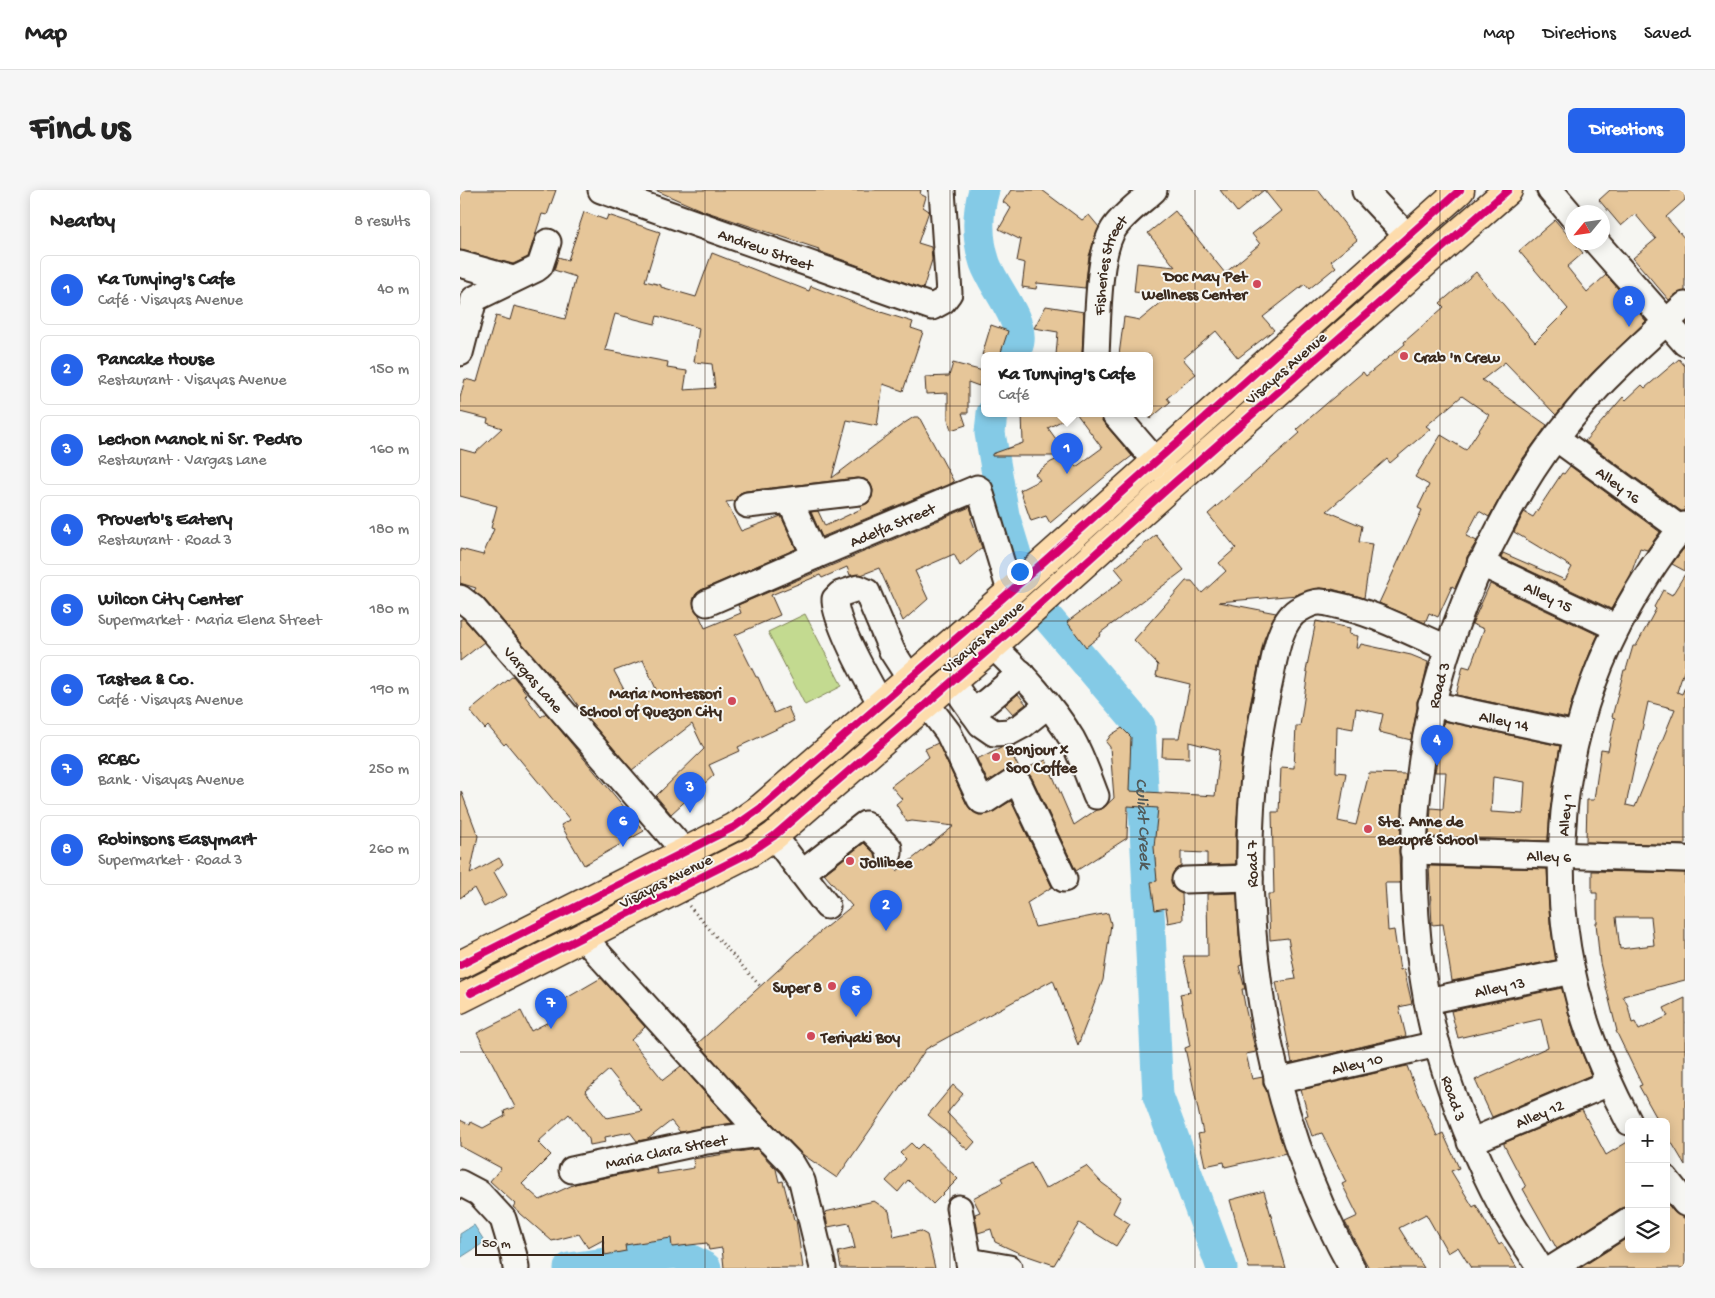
<!DOCTYPE html>
<meta charset="utf-8">
<style>
body{margin:0;font-family:"Gochi Hand",sans-serif;background:#f6f6f6;color:#222}
.controls{position:absolute;right:15px;bottom:15px;display:grid;overflow:hidden;border-radius:8px;box-shadow:0 2px 12px #0003}
.controls button{width:45px;height:45px;display:grid;place-items:center;padding:0;border:0;border-bottom:1px solid #e0e0e0;background:#fff;color:#222;font:25px sans-serif}
.compass{position:absolute;left:1105px;top:15px;width:45px;height:45px;border-radius:50%;background:#fff;box-shadow:0 2px 12px #0003;rotate:241deg}
.scale{position:absolute;left:15px;bottom:12px;width:129px;box-sizing:border-box;padding-left:5px;border:2px solid #3b2a1e;border-top:0;font-size:14px;line-height:18px;white-space:nowrap;color:#3b2a1e;-webkit-text-stroke:4px #f6f6f2;paint-order:stroke}
.you{position:absolute;left:559px;top:381px;width:18px;height:18px;margin:-12px;border:4px solid #fff;border-radius:50%;background:#1a73e8;box-shadow:0 0 0 8px #1a73e833}
.badge{display:grid;place-items:center;width:32px;height:32px;border-radius:50%;background:#2563eb;color:#fff;font-size:16px;font-weight:700}
.pin{position:absolute;translate:-50% -41px;filter:drop-shadow(0 1px 2px #0008)}
.pin::after{content:'';position:absolute;top:26px;width:18px;height:15px;background:inherit;clip-path:polygon(0 0,100% 0,50% 100%)}
.popup{position:absolute;left:521px;top:162px;width:172px;height:65px;box-sizing:border-box;display:grid;place-content:center;border-radius:8px;background:#fff;filter:drop-shadow(0 1px 4px #0005);font-size:16px;white-space:nowrap;color:#767676}
.popup b{font-size:19px;color:#222}
.popup::after{content:'';position:absolute;left:50%;top:100%;margin-left:-10px;border:10px solid transparent;border-top-color:#fff}
.list{margin:0;padding:0;list-style:none}
h2{display:flex;justify-content:space-between;align-items:center;height:65px;margin:0;padding:0 20px;font-size:21px}
h2 small{font-size:16px;font-weight:400;color:#767676}
.list li{display:grid;grid-template-columns:32px 1fr auto;gap:15px;align-items:center;box-sizing:border-box;height:70px;margin:0 10px 10px;padding:0 10px;border:1px solid #e0e0e0;border-radius:8px}
.list b{display:block;font-size:19px;white-space:nowrap}
.list p{margin:0;font-size:16px;white-space:nowrap;color:#767676}
.list em{font-size:16px;font-style:normal;color:#767676}
.icon{flex:none;width:28px;height:28px;fill:none;stroke:currentColor;stroke-width:2;stroke-linecap:round;stroke-linejoin:round}
.map{position:relative;flex:none;width:1225px;height:1078px;overflow:hidden;border-radius:8px}
header{display:flex;align-items:center;gap:30px;box-sizing:border-box;height:70px;padding:0 25px;background:#fff;border-bottom:1px solid #e0e0e0}
header strong{font-size:24px}
nav{display:flex;gap:28px;margin-inline-start:auto;font-size:18px}
.intro{display:flex;align-items:center;justify-content:space-between;box-sizing:border-box;height:120px;padding:0 30px}
h1{margin:0;font-size:35px}
.button{padding:12px 22px;border-radius:8px;background:#2563eb;color:#fff;font-size:18px;font-weight:700}
main{display:flex;gap:30px;padding:0 30px}
aside{flex:1;background:#fff;border-radius:8px;box-shadow:0 2px 12px #0003}
.map>svg:first-child{display:block}
.green{fill:#c3da90;stroke:#7f8257}
.water{fill:#84cae6;stroke:#678a96}
.lines{fill:none;stroke-linecap:round;stroke-linejoin:round}
.river{stroke:#84cae6;stroke-width:31}
.building{fill:#e6c699;stroke:#3b2a1e;fill-rule:evenodd}
.minor-casing{stroke:#3b2a1e;stroke-width:29}
.major-casing{stroke:#3b2a1e;stroke-width:31}
.path{stroke:#3b2a1e;stroke-width:3;stroke-dasharray:1 4;stroke-linecap:butt}
.minor{stroke:#f6f6f2;stroke-width:25}
.major{stroke:#fddcac;stroke-width:28}
.cycleway-casing{stroke:#f6f6f2;stroke-width:11}
.cycleway{stroke:#d6006c;stroke-width:8}
.grid{fill:none;stroke:#3b2a1e;stroke-width:1;stroke-opacity:0.55}
.poi-dot{fill:#d1495b;stroke:#f6f6f2;stroke-width:2}
.labels{text-anchor:middle;stroke-width:4;stroke-linejoin:round;paint-order:stroke}
.street-label{font-size:16px;fill:#3b2a1e;stroke:#f6f6f2}
.poi-label{font-size:16px;font-weight:bold;fill:#3b2a1e;stroke:#f6f6f2;text-anchor:start}
.water-label{font-size:18px;font-style:italic;fill:#515a5a;stroke:#f6f6f2}
</style>
<header>
<strong>Map</strong>
<nav><a>Map</a><a>Directions</a><a>Saved</a></nav>
</header>
<div class="intro"><h1>Find us</h1><a class="button">Directions</a></div>
<main>
<aside>
<h2>Nearby<small>8 results</small></h2>
<ul class="list">
<li><span class="badge">1</span><div><b>Ka Tunying's Cafe</b><p>Café · Visayas Avenue</p></div><em>40 m</em></li>
<li><span class="badge">2</span><div><b>Pancake House</b><p>Restaurant · Visayas Avenue</p></div><em>150 m</em></li>
<li><span class="badge">3</span><div><b>Lechon Manok ni Sr. Pedro</b><p>Restaurant · Vargas Lane</p></div><em>160 m</em></li>
<li><span class="badge">4</span><div><b>Proverb's Eatery</b><p>Restaurant · Road 3</p></div><em>180 m</em></li>
<li><span class="badge">5</span><div><b>Wilcon City Center</b><p>Supermarket · Maria Elena Street</p></div><em>180 m</em></li>
<li><span class="badge">6</span><div><b>Tastea &amp; Co.</b><p>Café · Visayas Avenue</p></div><em>190 m</em></li>
<li><span class="badge">7</span><div><b>RCBC</b><p>Bank · Visayas Avenue</p></div><em>250 m</em></li>
<li><span class="badge">8</span><div><b>Robinsons Easymart</b><p>Supermarket · Road 3</p></div><em>260 m</em></li>
</ul>
</aside>
<div class="map">
<svg width="1225" height="1078" viewBox="0 0 1225 1078">
<rect width="100%" height="100%" fill="#f6f6f2"/>
<filter id="ink" filterUnits="userSpaceOnUse"><feTurbulence type="fractalNoise" baseFrequency=".02" numOctaves="2"/><feDisplacementMap in="SourceGraphic" scale="10" xChannelSelector="R" yChannelSelector="G"/><feConvolveMatrix kernelMatrix="1 2 1 2 8 2 1 2 1" color-interpolation-filters="sRGB"/></filter>
<g filter="url(#ink)">
<!-- green -->
<polygon class="green" points="345,424 382,496 345,515 308,442"/>
<!-- water -->
<polygon class="water" points="14,1035 25,1052 0,1068 0,1044"/>
<g class="lines">
<!-- river -->
<g class="river">
<path d="M524,0C517,24 517,49 525,73C533,96 562,128 559,151C559,155 556,161 554,165"/>
<path id="s1" d="M532,223L530,243L544,325L566,397L588,428L680,536L698,906L762,1078"/>
<polyline points="109,1078 218,1063 246,1078"/>
</g>
</g>
<!-- building -->
<g class="building">
<polygon points="0,0 96,0 87,25 82,24 68,67 53,74 0,60"/>
<polygon points="195,0 461,0 460,4 466,7 463,17 469,21 458,53 471,57 472,70 463,99 358,61 359,59 241,20"/>
<polygon points="551,0 582,0 622,30 629,25 639,37 629,66 625,98 577,93 576,99 562,97 565,73 557,71 561,50 539,39 551,18 543,12"/>
<polygon points="760,0 804,0 777,22"/>
<polygon points="804,0 858,0 897,50 871,71 876,77 849,99 845,94 803,127 814,140 778,168 756,141 723,169 736,184 707,208 710,212 690,229 690,165 659,165 664,127 680,130 709,106 674,102 677,73 715,77 688,43 715,21 765,83 800,54 792,44 821,21"/>
<polygon points="1150,0 1225,0 1225,10 1206,27 1225,49 1225,101 1216,104 1209,110 1173,68 1196,49 1175,24 1161,36 1139,10"/>
<path d="M124,22L146,30L148,25L200,42L185,91L201,95V97L236,107L252,63L349,101L351,96L408,118L453,132L451,138L463,142L443,201L423,194L417,236L387,230L372,288L443,234L454,227H459L494,292L362,347L351,322L358,321L365,336L401,319L400,316L408,313L412,307L413,300L410,293L404,289L397,288L286,301L280,303L274,311L266,312L281,341L321,326L336,359L241,400L236,404L233,411L234,418L239,425L245,438L281,423L278,415L510,317L513,327L511,328L522,358L500,376L494,364L455,381L468,409L443,431L419,378L401,385H390L387,377L362,388L360,385L311,405L320,425L275,445L296,487H298L314,523L328,517L334,531L278,557L280,561L249,575L254,585L211,624L196,606L244,559L232,534L172,580L124,524L110,504L108,506L24,409L14,401L16,398L0,393V359L23,365L34,339L31,338L37,316L0,306V259L15,263L42,238L27,233L28,229L0,222V208L5,189L17,192L36,126L50,130L54,116L105,129L116,87L94,80L98,67L108,70ZM155,124L195,134L197,126L239,138L234,172L252,174L255,198L224,200L227,181L207,178L208,172L145,160ZM183,470L196,499L170,511L154,481Z"/>
<polygon points="1095,30 1123,63 1107,77 1127,102 1146,85 1186,131 1133,182 1096,225 1045,172 1022,190 1087,235 1061,271 1029,327 1019,321 1006,346 1017,351 1007,367 1006,374 995,398 992,396 978,427 969,423 965,433 919,413 962,320 958,318 969,295 955,287 981,245 1006,260 1029,225 1002,206 966,236 970,239 930,273 927,269 867,321 902,336 899,352 912,354 904,408 872,399 859,398 837,405 759,412 816,423 804,449 789,520 790,521 782,567 776,642 776,674 747,675 747,663 721,662 721,677 717,678 713,683 711,690 713,698 722,704 723,730 708,733 706,718 695,720 691,692 697,691 694,657 698,618 668,616 667,648 616,681 572,588 568,583 562,580 586,570 614,635 636,620 642,619 654,608 650,557 646,552 651,545 662,538 671,547 669,601 755,606 760,560 729,552 729,568 702,567 703,548 719,548 730,494 696,486 698,475 674,450 726,391 732,391 742,403 766,381 759,373 776,358 748,324 840,243 837,239 874,207 903,182 906,186 945,154 944,152 984,117 980,113 1016,82 1075,152 1108,119 1059,61"/>
<polygon points="586,116 624,122 622,165 596,165 598,142 574,138"/>
<polygon points="531,135 548,141 540,165 522,165"/>
<polygon points="1219,169 1225,176 1225,321 1221,321 1125,251 1163,207 1166,210 1182,195 1185,198"/>
<polygon points="493,173 523,181 519,196 508,192 508,223 502,223 506,235 491,240 488,229 488,203 466,204 465,187 489,186"/>
<path d="M562,223H640L643,232L672,266L641,290L590,333L586,326L571,331L560,300L580,290L575,284L591,272L598,269L597,266H532V264L563,253ZM616,223L642,258L616,277L588,238Z"/>
<polygon points="1110,276 1200,342 1187,360 1180,358 1171,384 1151,419 1041,367 1043,363 1105,390 1112,377 1054,342 1064,322 1073,327 1102,283 1104,284"/>
<polygon points="696,345 724,380 640,443 641,445 626,457 607,432 664,389 655,378"/>
<polygon points="1225,357 1225,381 1212,374"/>
<path d="M1225,384V478L1217,502L1222,504L1225,497V655L1126,652L1127,610H1134L1141,560L1148,561L1155,528L1152,527L1164,480H1166L1173,456H1176L1196,419L1194,417L1203,400L1212,405ZM1188,512L1215,519L1175,617L1166,615Z"/>
<polygon points="1030,394 1138,445 1131,460 1112,511 1108,528 996,505 1003,476 1010,478 1024,439 1012,434"/>
<polygon points="3,428 24,452 0,471 0,430"/>
<polygon points="856,431 890,438 889,444 898,446 896,458 899,458 901,454 951,465 968,472 961,504 957,511 957,518 951,550 919,542 923,524 896,518 893,539 877,536 876,582 886,583 878,631 896,635 909,583 946,584 939,660 940,693 925,693 928,741 934,740 940,780 944,779 952,814 939,817 946,846 832,873 816,792 836,789 828,748 810,750 808,704 814,704 812,622 819,622 821,577 834,578 836,536 840,536 848,482 846,481"/>
<polygon points="53,486 67,504 65,506 81,527 86,523 184,641 124,675 101,635 110,630 46,553 44,555 28,536 25,539 10,521"/>
<polygon points="558,504 566,514 553,524 545,515"/>
<path d="M984,531L1100,556L1090,621L1088,651L969,647L971,618L983,619L986,582H975ZM1033,587L1065,592L1063,624L1031,622Z"/>
<polygon points="478,553 507,615 512,621 519,625 529,624 551,611 592,697 567,713 575,737 648,723 651,734 643,790 618,855 593,790 466,859 377,988 342,964 298,919 238,853 361,741 392,716 364,684 404,653 415,664 417,671 421,675 429,677 433,676 437,681 494,636 452,631 447,632 436,614 442,609 431,596 469,567 465,559"/>
<polygon points="541,557 548,557 560,580 545,581 528,592 517,569"/>
<polygon points="1,601 18,646 10,684 39,668 43,674 34,682 47,705 24,717 14,698 0,708"/>
<polygon points="969,676 1087,679 1090,733 1096,770 992,791 983,734 972,735"/>
<path d="M1132,681L1225,683V790L1163,806L1168,816L1172,833L1175,832L1179,840L1208,826L1204,818L1225,808V975L1206,943V932H1199L1179,896L1182,895L1156,841H1157L1140,773L1136,733H1137V703H1132ZM1156,727H1191L1194,755L1160,759Z"/>
<polygon points="777,703 779,745 782,775 779,776 785,799 782,799 786,821 796,862 786,864 792,889 803,887 803,895 807,901 826,963 765,977 764,972 745,976 738,944 743,943 725,858 730,856 720,804 730,802 728,791 729,791 723,766 748,766 747,704"/>
<path d="M141,788L185,837L171,850L203,890L221,876L272,933L220,942L211,931L188,949L177,951L170,942L145,947L146,952L130,955L129,949L109,924L78,952L91,965L62,994L80,1010L115,994L196,977L197,984L234,978L233,969L297,959L316,979L319,992L323,991L330,1018L331,1017L334,1030H336L343,1078H264L262,1058L249,1060L247,1053L212,1057L211,1048L165,1055L166,1061L145,1065L143,1050L128,1058L119,1044L92,1051L53,1017L55,1014L30,991L41,978L0,956V930L10,935L11,932L23,938L45,926L44,921L55,917L17,843L61,821L71,841L100,826L93,816ZM149,880L182,921L147,928L125,901Z"/>
<polygon points="1102,798 1114,844 1131,885 1032,927 1015,890 1088,857 1081,829 998,848 991,821"/>
<polygon points="947,876 959,907 960,907 977,946 983,943 999,978 991,981 1013,1017 1016,1015 1039,1055 1042,1053 1057,1078 1011,1078 998,1057 988,1063 966,1024 939,1038 964,1078 909,1078 905,1071 885,1032 898,1026 882,994 886,992 862,943 852,946 845,926 848,925 841,900"/>
<polygon points="493,895 503,904 487,923 515,952 508,960 468,925"/>
<polygon points="1122,920 1146,965 1169,951 1169,1016 1161,1018 1097,1059 1063,999 1066,997 1044,955 1044,953"/>
<polygon points="451,953 457,959 462,954 498,989 473,1014 448,990 438,1002 426,991 446,969 440,963"/>
<polygon points="571,973 585,999 626,976 642,993 661,1007 653,1023 670,1034 656,1056 619,1033 594,1075 559,1063 535,1052 531,1039 518,1043 515,1024 520,1022 513,1008 543,992 541,988"/>
<polygon points="804,1001 826,1078 789,1078 770,1010"/>
<polygon points="414,1011 429,1021 434,1047 460,1041 467,1045 475,1078 381,1078 378,1062 395,1058 389,1033 368,1037 365,1022"/>
<polygon points="1206,1012 1214,1022 1223,1027 1225,1030 1225,1078 1120,1078 1169,1047 1169,1059 1206,1059"/>
</g>
<g class="lines">
<!-- minor casing -->
<g class="minor-casing">
<g id="minor">
<path id="s2" d="M141,0L472,117L483,111L489,103L482,0"/>
<polyline points="1090,0 1112,26"/>
<polyline points="905,1 947,46"/>
<polyline points="1136,52 1225,153"/>
<polyline points="0,74 53,89"/>
<polyline points="0,163 14,109 76,79 80,76 88,52"/>
<path id="s3" d="M636,165C638,134 637,61 655,37C665,23 681,12 694,0"/>
<polyline points="654,223 709,287"/>
<path id="s4" d="M1096,248L1221,339"/>
<polyline points="330,311 355,366"/>
<polyline points="288,315 399,302"/>
<path id="s5" d="M1020,373L1157,438"/>
<path id="s6" d="M0,408L13,418L225,662"/>
<path id="s7" d="M247,413L355,366L517,298L520,300L521,304L550,401"/>
<path d="M533,456C562,484 591,514 612,549C622,567 629,588 636,606"/>
<polyline points="491,491 521,534 534,543 550,542 563,535 588,515"/>
<polyline points="466,513 488,542 520,609 522,611 526,610 552,593 559,594 604,689"/>
<path d="M421,514C409,493 374,431 375,409L380,404L398,398L407,402L432,461L450,489"/>
<path id="s8" d="M971,514L1117,545"/>
<polyline points="513,523 561,483"/>
<polyline points="314,646 367,716"/>
<path id="s9" d="M953,661L1225,669"/>
<polyline points="342,683 405,634 429,658 429,663"/>
<polyline points="725,690 790,688"/>
<polyline points="123,747 288,929 332,974 342,991 363,1078"/>
<path id="s10" d="M967,811L1112,781"/>
<path id="s11" d="M817,891L977,854"/>
<path id="s12" d="M1169,932C1153,902 1139,871 1128,839C1081,701 1097,542 1169,416C1185,388 1203,359 1225,335"/>
<path id="s13" d="M1010,952L1149,893"/>
<path id="s14" d="M112,980L246,951L301,944"/>
<polyline points="1206,989 1225,1013"/>
<polyline points="0,993 19,1003 43,1029 54,1066 56,1078"/>
<polyline points="499,1018 510,1078"/>
<polyline points="509,1071 549,1078"/>
<path d="M892,1078C797,906 766,687 809,495C814,473 818,430 840,419C845,416 854,412 860,412C865,412 872,414 876,415C915,423 951,443 987,458"/>
<path id="s15" d="M1080,1078C1068,1058 1054,1039 1043,1019C1015,967 993,911 977,854C969,828 965,801 961,775C940,622 967,472 1040,337C1056,306 1075,274 1097,246C1114,225 1131,203 1150,185C1174,161 1200,138 1225,115"/>
<polyline points="1093,1078 1169,1030"/>
</g>
</g>
<!-- major casing -->
<g class="major-casing">
<g id="major">
<polyline points="0,775 274,637 301,618 552,400 1000,0"/>
<polyline points="0,809 289,663 314,646 533,456 714,293 1048,0"/>
</g>
</g>
<!-- path -->
<polyline class="path" points="229,716 300,796"/>
<!-- minor -->
<use href="#minor" class="minor"/>
<!-- major -->
<use href="#major" class="major"/>
<!-- cycleway casing -->
<g class="cycleway-casing">
<g id="cycleway">
<polyline points="0,775 274,637 301,618 552,400 1000,0"/>
<polyline points="11,803 289,663 314,646 533,456 714,293 1048,0"/>
</g>
</g>
<!-- cycleway -->
<use href="#cycleway" class="cycleway"/>
</g>
</g>
<!-- grid -->
<path class="grid" d="M245,0V1078M490,0V1078M735,0V1078M980,0V1078M0,216H1225M0,431H1225M0,647H1225M0,862H1225"/>
<!-- markers -->
<g class="poi-dot">
<circle cx="797" cy="94" r="5"/>
<circle cx="944" cy="166" r="5"/>
<circle cx="272" cy="511" r="5"/>
<circle cx="536" cy="567" r="5"/>
<circle cx="908" cy="639" r="5"/>
<circle cx="390" cy="671" r="5"/>
<circle cx="372" cy="796" r="5"/>
<circle cx="351" cy="846" r="5"/>
</g>
<g class="labels">
<!-- street labels -->
<g class="street-label">
<text dy="6" stroke="none"><textPath href="#s2" startOffset="175">Andrew Street</textPath></text>
<text dy="6" stroke="none"><textPath href="#s3" startOffset="92">Fisheries Street</textPath></text>
<text transform="translate(825 177) rotate(-41)" y="6">Visayas Avenue</text>
<text dy="6" stroke="none"><textPath href="#s4" startOffset="78">Alley 16</textPath></text>
<text dy="6" stroke="none"><textPath href="#s7" startOffset="201">Adelfa Street</textPath></text>
<text dy="6" stroke="none"><textPath href="#s5" startOffset="76">Alley 15</textPath></text>
<text transform="translate(522 446) rotate(-41)" y="6">Visayas Avenue</text>
<text dy="6" stroke="none"><textPath href="#s6" startOffset="110">Vargas Lane</textPath></text>
<text dy="6" stroke="none"><textPath href="#s15" startOffset="611">Road 3</textPath></text>
<text dy="6" stroke="none"><textPath href="#s8" startOffset="75">Alley 14</textPath></text>
<text dy="6" stroke="none"><textPath href="#s12" startOffset="319">Alley 1</textPath></text>
<text dy="6" stroke="none"><textPath href="#s9" startOffset="136">Alley 6</textPath></text>
<text transform="translate(791 674) rotate(-90)" y="6">Road 7</text>
<text transform="translate(205 690) rotate(-27)" y="6">Visayas Avenue</text>
<text dy="6" stroke="none"><textPath href="#s10" startOffset="74">Alley 13</textPath></text>
<text dy="6" stroke="none"><textPath href="#s11" startOffset="82">Alley 10</textPath></text>
<text transform="translate(995 908) rotate(71)" y="6">Road 3</text>
<text dy="6" stroke="none"><textPath href="#s13" startOffset="75">Alley 12</textPath></text>
<text dy="6" stroke="none"><textPath href="#s14" startOffset="96">Maria Clara Street</textPath></text>
</g>
<!-- poi labels -->
<g class="poi-label">
<text x="787" y="91" text-anchor="end">Doc May Pet<tspan x="787" dy="18">Wellness Center</tspan></text>
<text x="954" y="172">Crab 'n Crew</text>
<text x="262" y="508" text-anchor="end">Maria Montessori<tspan x="262" dy="18">School of Quezon City</tspan></text>
<text x="546" y="564">Bonjour x<tspan x="546" dy="18">Soo Coffee</tspan></text>
<text x="918" y="636">Ste. Anne de<tspan x="918" dy="18">Beaupré School</tspan></text>
<text x="400" y="677">Jollibee</text>
<text x="362" y="802" text-anchor="end">Super 8</text>
<text x="361" y="852">Teriyaki Boy</text>
</g>
<!-- water labels -->
<g class="water-label">
<text dy="6" stroke="none"><textPath href="#s1" startOffset="456">Culiat Creek</textPath></text>
</g>
</g>
</svg>
<div class="controls">
<button>+</button>
<button>−</button>
<button><svg class="icon" aria-label="layers" viewBox="0 0 24 24"><path d="M12 4l9 5-9 5-9-5zM3 14l9 5 9-5"/></svg></button>
</div>
<svg class="compass" viewBox="-18 -18 36 36"><path d="M0-13l5 13h-10z" fill="#e53935"/><path d="M0 13l5-13h-10z" fill="#767676"/></svg>
<div class="scale">50 m</div>
<div class="you"></div>
<div class="pin badge" style="left:607px;top:284px">1</div>
<div class="popup"><b>Ka Tunying's Cafe</b>Café</div>
<div class="pin badge" style="left:426px;top:741px">2</div>
<div class="pin badge" style="left:230px;top:623px">3</div>
<div class="pin badge" style="left:977px;top:576px">4</div>
<div class="pin badge" style="left:396px;top:827px">5</div>
<div class="pin badge" style="left:163px;top:657px">6</div>
<div class="pin badge" style="left:91px;top:839px">7</div>
<div class="pin badge" style="left:1169px;top:137px">8</div>
</div>
</main>
